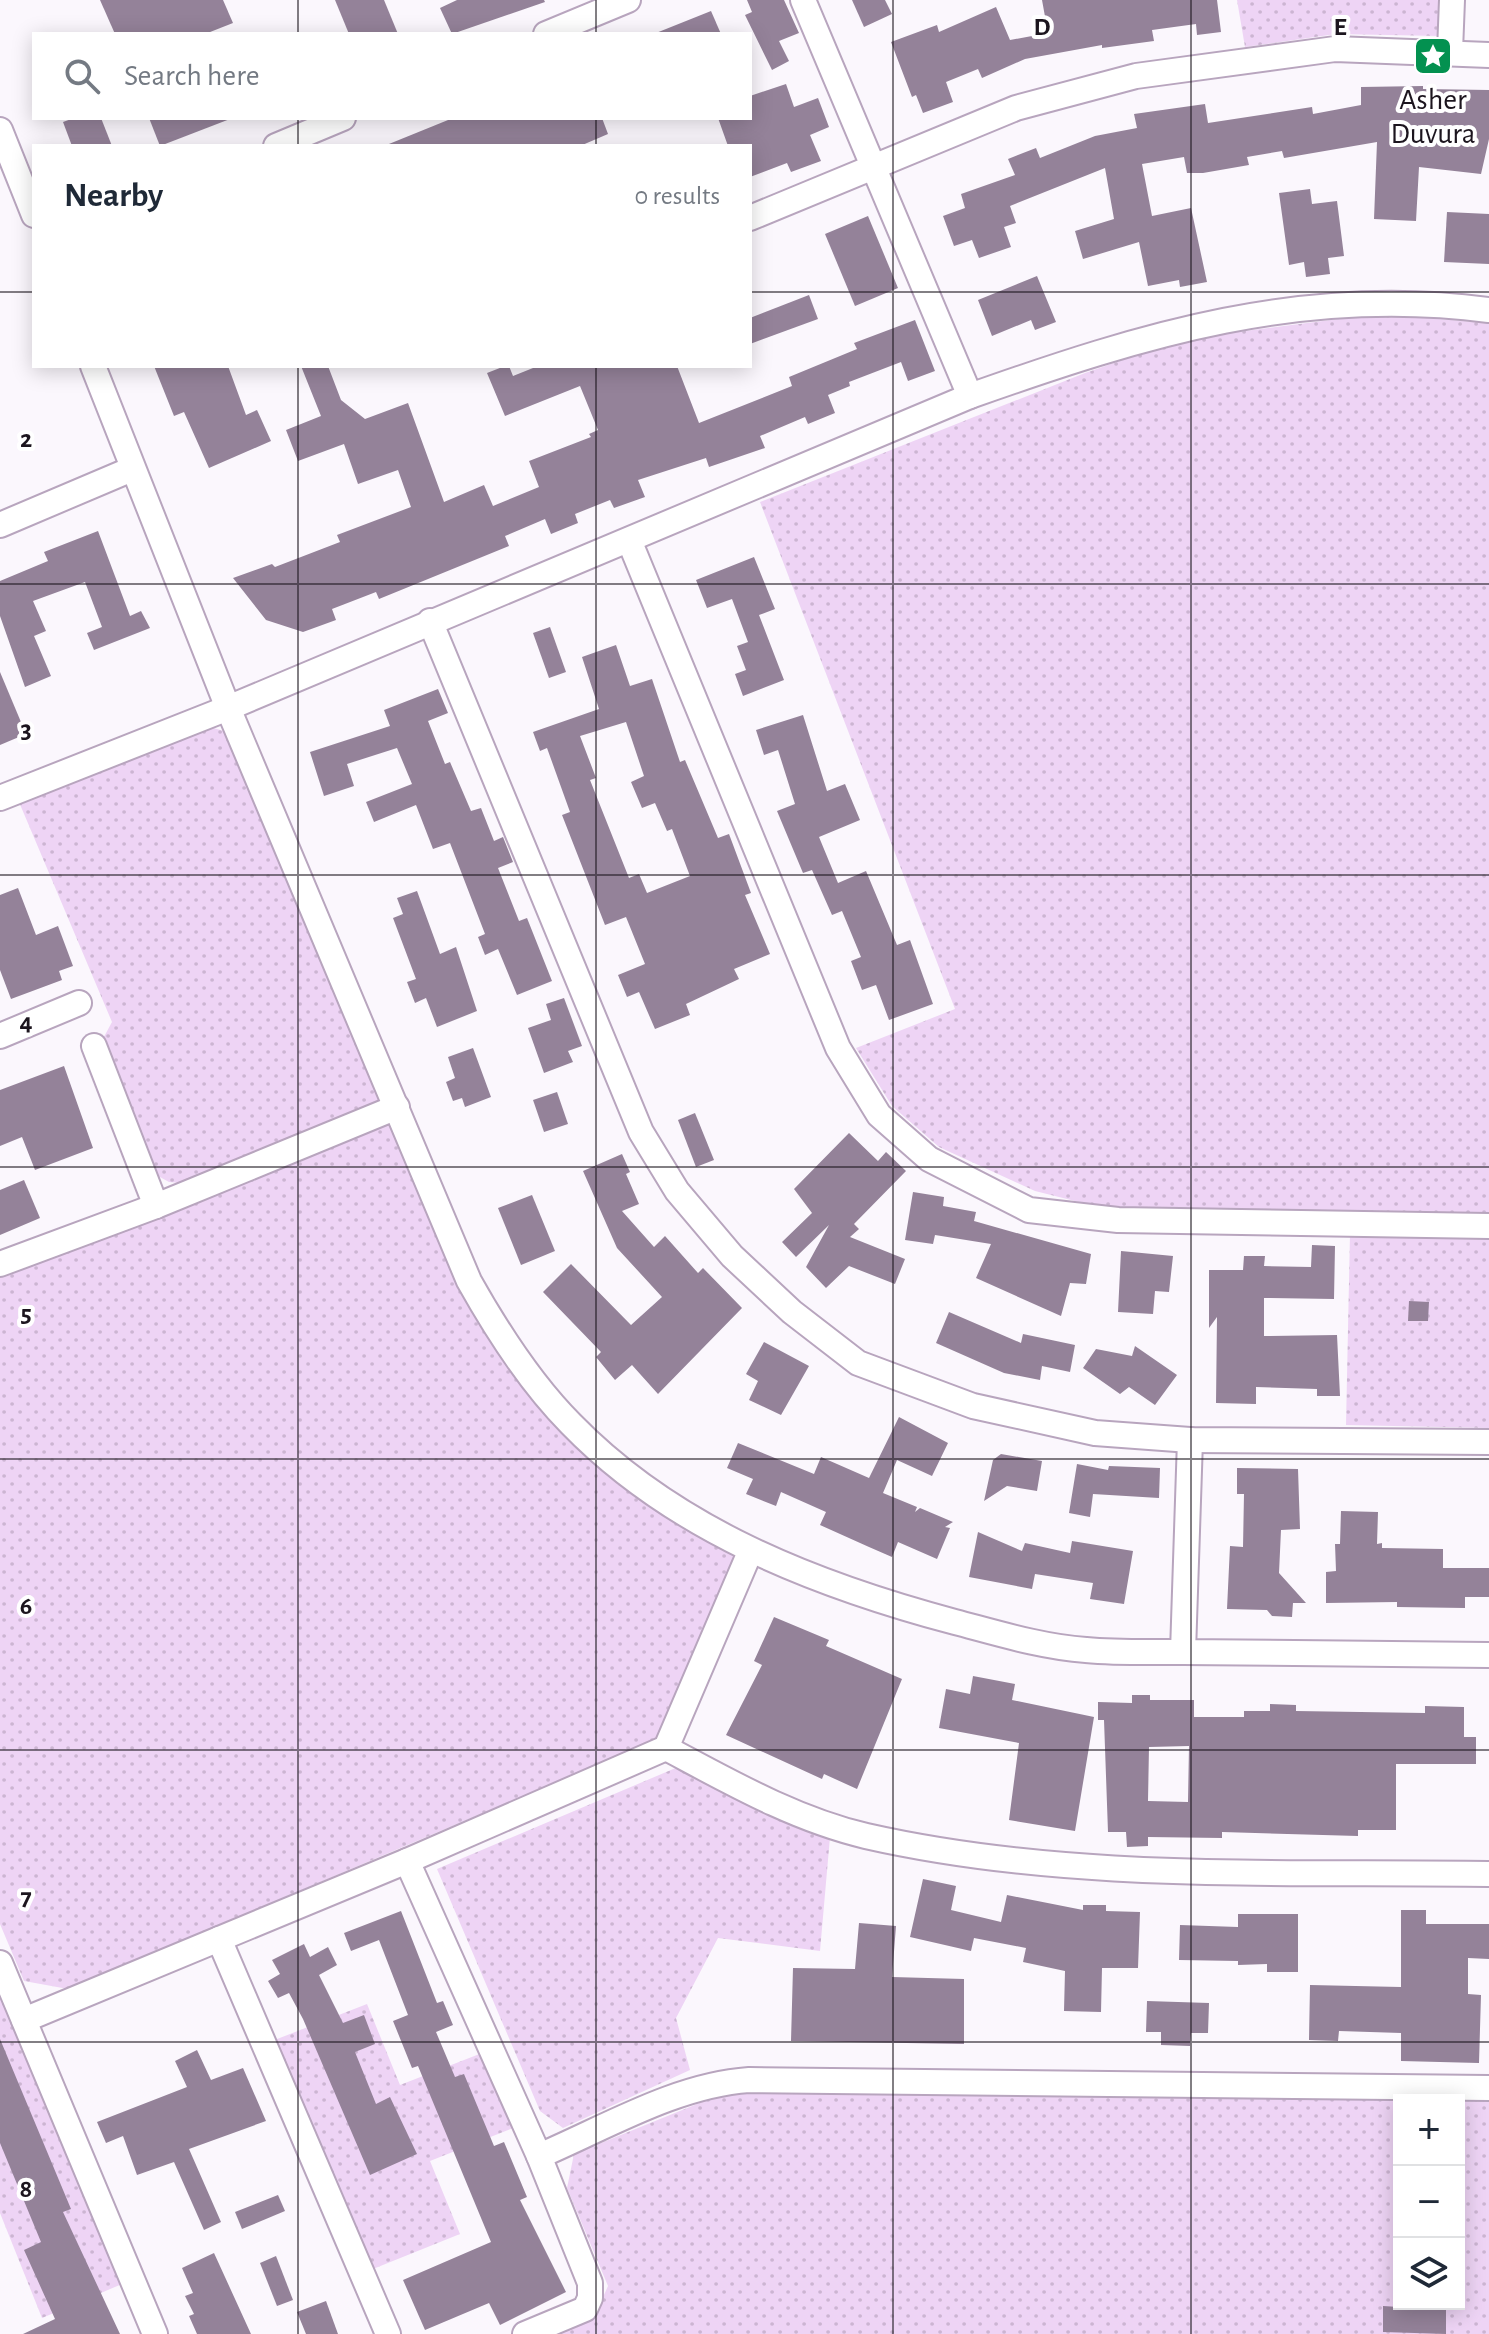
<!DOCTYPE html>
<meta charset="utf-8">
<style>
body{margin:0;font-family:"Alegreya Sans",sans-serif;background:#f2f2f3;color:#1f2937}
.controls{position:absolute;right:24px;bottom:24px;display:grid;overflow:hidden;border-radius:0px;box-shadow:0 4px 20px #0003}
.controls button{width:72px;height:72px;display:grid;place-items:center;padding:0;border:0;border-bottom:2px solid #e0e1e3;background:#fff;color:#1f2937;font:40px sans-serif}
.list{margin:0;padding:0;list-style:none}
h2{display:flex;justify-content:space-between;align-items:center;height:104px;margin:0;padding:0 32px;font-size:34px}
h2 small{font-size:26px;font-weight:400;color:#747a83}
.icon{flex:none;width:44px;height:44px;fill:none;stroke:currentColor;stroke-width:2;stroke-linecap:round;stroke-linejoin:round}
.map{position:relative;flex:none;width:1489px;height:2334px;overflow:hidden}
.search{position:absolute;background:#fff;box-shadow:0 4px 20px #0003;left:32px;top:32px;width:720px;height:88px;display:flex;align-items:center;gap:20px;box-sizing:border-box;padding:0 28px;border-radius:0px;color:#747a83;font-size:30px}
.panel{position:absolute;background:#fff;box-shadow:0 4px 20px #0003;left:32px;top:144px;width:720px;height:224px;border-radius:0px}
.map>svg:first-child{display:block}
.grass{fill:url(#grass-dots);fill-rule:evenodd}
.building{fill:#948299;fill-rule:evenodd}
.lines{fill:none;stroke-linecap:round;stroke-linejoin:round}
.street-casing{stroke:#b8a5be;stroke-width:28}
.street{stroke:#fff;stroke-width:24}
.grid{fill:none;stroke:#1c151e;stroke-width:2;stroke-opacity:0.55}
.labels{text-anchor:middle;stroke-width:8;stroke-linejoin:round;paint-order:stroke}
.poi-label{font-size:30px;fill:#1c151e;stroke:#fff}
.grid-label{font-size:26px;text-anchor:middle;font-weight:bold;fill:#1c151e;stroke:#fff;stroke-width:8;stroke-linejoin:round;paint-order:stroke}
</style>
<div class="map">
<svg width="1489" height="2334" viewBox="0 0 1489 2334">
<defs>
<pattern id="grass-dots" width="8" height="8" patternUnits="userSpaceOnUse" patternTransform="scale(2)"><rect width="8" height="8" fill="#eed4f5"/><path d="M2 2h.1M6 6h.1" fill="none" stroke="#ccb5d2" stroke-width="1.8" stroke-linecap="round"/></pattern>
</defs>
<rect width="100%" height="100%" fill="#fbf7fd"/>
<!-- grass -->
<g class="grass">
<polygon points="1237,0 1442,0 1440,36 1336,34 1245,47"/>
<polygon points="1377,314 1489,323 1489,1216 1119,1212 1035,1191 939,1147 892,1106 856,1048 955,1009 760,502 1085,373 1183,339"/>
<polygon points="210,727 231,733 389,1102 192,1184 169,1182 147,1170 99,1046 112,1022 19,802"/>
<polygon points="392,1119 463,1283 567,1429 740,1554 660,1738 68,1989 24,1981 0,1924 0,1276"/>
<polygon points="1350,1234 1489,1236 1489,1428 1346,1425"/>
<polygon points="678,1767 803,1829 830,1837 820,1951 718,1938 676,2018 690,2070 563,2128 540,2111 437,1869"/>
<polygon points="0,1988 122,2284 42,2318 0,2213"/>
<polygon points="367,2004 400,2085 482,2053 513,2128 430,2161 460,2234 368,2271 272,2041"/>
<path d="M729,2091L1489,2097V2334H554L594,2317L608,2286L567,2188L574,2154ZM1399,2100H1459V2304H1399Z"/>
</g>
<!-- building -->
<g class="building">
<polygon points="100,0 223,0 233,23 205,34 115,34"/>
<polygon points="335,0 384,0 398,34 349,34"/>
<polygon points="457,0 544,0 545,2 452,34 440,8"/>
<polygon points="747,0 784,0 799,33 779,41 789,61 772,70 745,15 752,12"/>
<polygon points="852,0 885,0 892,14 864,27"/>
<polygon points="1042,0 1217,0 1221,32 1197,35 1196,24 1152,30 1154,41 1102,48 1102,45 1025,59 982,78 978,69 946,82 953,102 923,113 916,95 912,97 891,42 937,25 939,32 996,7 1010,40 1048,33"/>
<polygon points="711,11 721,34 656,34 656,33"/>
<polygon points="786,84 794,107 818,98 829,127 810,135 821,161 791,172 787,163 750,177 750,146 728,146 718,118 750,118 750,96"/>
<polygon points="1423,86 1423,89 1489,90 1489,139 1481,174 1419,167 1416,221 1374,219 1377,142 1284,158 1282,151 1247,157 1249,165 1203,173 1187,173 1184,157 1142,164 1152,216 1191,208 1207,282 1180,287 1179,280 1148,286 1139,242 1083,259 1075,231 1114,219 1105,168 1010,206 1016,223 1004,227 1011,247 979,258 972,240 954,246 943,216 965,208 961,194 1015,175 1008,159 1036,148 1040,158 1095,136 1137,128 1134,114 1205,104 1208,123 1312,107 1313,114 1361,105 1361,87"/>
<polygon points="74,118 101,118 112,146 72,146 63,122"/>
<polygon points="149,118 230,118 230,119 160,146"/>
<polygon points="453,118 602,118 608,134 580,146 384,146"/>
<polygon points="1310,189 1312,204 1337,201 1344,256 1328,258 1330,274 1306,277 1304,262 1289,265 1279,193"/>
<polygon points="1447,212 1489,214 1489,264 1444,262"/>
<polygon points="868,216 898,288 855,306 825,234"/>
<polygon points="1037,276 1056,322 1035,330 1031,320 992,336 978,300"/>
<polygon points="809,295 818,319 750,344 750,318"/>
<polygon points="915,320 935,371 908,381 901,362 849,382 850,386 828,395 835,413 808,424 805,417 760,436 765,448 709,467 706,458 638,480 645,497 614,508 610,500 575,514 578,523 551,534 545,519 505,536 509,546 379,599 376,592 332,609 336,620 303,632 266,620 233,578 272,564 275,567 340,542 337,535 411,507 398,470 358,484 344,444 298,461 286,430 321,416 301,366 328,366 341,400 365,419 408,403 444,502 484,485 493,506 539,487 529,461 591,437 589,434 598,430 580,386 505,416 487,373 505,366 509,366 513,376 538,366 677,366 699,423 792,386 789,377 857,349 854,343"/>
<polygon points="154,366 228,366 246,415 257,410 271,441 209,468 184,412 174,416"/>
<polygon points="98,531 130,616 141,611 150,628 94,650 87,633 102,627 85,582 33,601 46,631 34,636 51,676 25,687 0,616 0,581 48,561 44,552"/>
<polygon points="754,557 775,609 759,615 784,680 743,696 735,674 746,670 737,646 748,642 732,599 707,608 696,580"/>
<polygon points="550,627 566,672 549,678 533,633"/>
<path d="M616,645L630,686L652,679L680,762L685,760L718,838L729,834L751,893L745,895L770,954L734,969L739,979L686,1004L690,1015L655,1029L639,992L627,997L618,975L645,964L626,917L605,925L562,815L570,812L547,748L540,751L533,732L599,709L582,657ZM626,722L644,776L631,782L642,808L655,803L667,831L672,829L690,876L647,893L639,874L629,878L590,780L596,778L580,736Z"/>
<polygon points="0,672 26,734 0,745"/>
<polygon points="438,689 448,713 428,721 445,764 450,762 471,811 481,808 494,841 503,837 513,862 498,868 519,921 527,918 552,981 517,995 498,949 485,955 478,937 485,934 450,843 433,849 416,805 374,822 366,802 412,784 397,748 347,764 354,786 324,796 310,752 390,726 384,710"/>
<polygon points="803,715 827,791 845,784 860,820 819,837 838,883 866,871 897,945 910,940 933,1004 889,1020 876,985 862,990 851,961 861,957 842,911 832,915 812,870 803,873 777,811 795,804 778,750 764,755 756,730"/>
<polygon points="18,888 36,935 58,926 73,966 59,971 62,980 11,999 0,970 0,895"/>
<polygon points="417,891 440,954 456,947 477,1011 437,1027 426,998 415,1003 407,982 416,979 393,918 403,914 397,898"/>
<polygon points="564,998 582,1046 568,1051 573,1062 544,1073 528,1028 551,1020 546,1004"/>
<polygon points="473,1048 491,1097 465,1107 462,1098 453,1101 446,1082 455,1078 448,1057"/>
<polygon points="64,1066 93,1148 35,1170 22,1137 0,1146 0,1090"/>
<polygon points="557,1092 568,1124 544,1132 533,1100"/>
<polygon points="695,1113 714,1160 696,1167 678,1120"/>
<polygon points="849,1133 878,1161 886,1152 906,1171 854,1224 859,1229 850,1237 905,1259 895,1284 849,1266 826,1288 806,1267 829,1225 796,1257 782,1242 812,1213 794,1189"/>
<polygon points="622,1154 630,1172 626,1174 639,1204 622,1211 654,1247 665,1236 698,1273 703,1268 742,1308 658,1394 632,1365 615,1380 596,1357 601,1352 543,1292 571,1264 631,1325 662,1297 617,1248 583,1171"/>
<polygon points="24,1180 40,1218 0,1235 0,1190"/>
<polygon points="913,1192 944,1197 943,1206 976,1212 974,1221 1091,1254 1086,1284 1070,1283 1061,1316 976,1278 991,1244 935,1235 933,1244 905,1240"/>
<polygon points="532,1195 555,1251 521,1265 498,1208"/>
<polygon points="1312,1245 1335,1246 1334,1299 1264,1298 1264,1336 1337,1335 1340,1396 1317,1396 1317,1389 1256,1387 1256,1404 1216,1403 1217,1317 1209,1328 1209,1270 1243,1270 1244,1256 1265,1256 1264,1266 1311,1267"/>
<polygon points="1121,1251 1173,1256 1169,1292 1155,1291 1153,1314 1118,1312"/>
<polygon points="1409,1301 1429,1302 1428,1321 1408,1321"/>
<polygon points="949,1312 1021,1343 1023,1334 1075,1345 1070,1372 1042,1366 1040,1380 1004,1373 936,1343"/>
<polygon points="764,1342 809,1366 781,1415 749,1400 758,1381 746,1374"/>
<polygon points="1135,1346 1177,1375 1155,1405 1129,1387 1120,1394 1083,1368 1096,1349 1132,1356"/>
<polygon points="899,1417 948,1443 932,1476 897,1460 883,1493 917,1507 915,1512 920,1508 953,1522 945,1527 950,1528 937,1559 898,1542 892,1557 869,1547 820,1525 826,1512 781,1492 776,1506 746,1494 753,1479 727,1468 738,1443 814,1474 821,1457 869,1478"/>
<polygon points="1001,1454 1042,1461 1037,1491 1007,1486 984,1501 993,1460"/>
<polygon points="1077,1464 1108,1470 1109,1466 1160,1468 1159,1498 1093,1494 1090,1517 1069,1513"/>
<polygon points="1237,1468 1298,1469 1300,1529 1281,1530 1279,1573 1306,1603 1293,1603 1292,1617 1272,1616 1267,1610 1227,1609 1230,1546 1243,1547 1244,1494 1237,1494"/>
<polygon points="1341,1511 1378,1512 1377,1544 1382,1543 1382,1548 1443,1549 1443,1568 1489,1568 1489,1597 1465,1597 1465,1608 1397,1607 1397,1602 1326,1603 1326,1572 1336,1571 1335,1544 1340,1544"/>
<polygon points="978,1532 1022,1551 1025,1543 1070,1553 1072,1541 1133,1551 1124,1604 1090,1599 1093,1583 1035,1574 1032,1589 969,1577"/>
<polygon points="774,1617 829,1640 826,1646 902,1679 857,1789 824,1774 822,1779 726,1735 762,1665 754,1661"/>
<polygon points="973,1676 1015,1684 1012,1700 1094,1717 1075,1831 1009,1820 1019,1743 939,1728 946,1689 970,1694"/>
<path d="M1132,1695H1150V1700H1194V1717H1244V1711H1270V1704L1296,1705V1711L1425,1713V1706L1464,1707V1737H1476V1764H1396V1830H1358V1836L1222,1832V1838L1148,1837V1846L1127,1847L1126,1832H1108L1104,1720H1098V1702L1132,1703ZM1189,1746L1188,1802L1148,1801L1149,1747Z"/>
<polygon points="923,1879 956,1886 951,1910 1001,1922 1007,1895 1083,1910 1083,1905 1106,1905 1106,1911 1140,1912 1138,1968 1102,1968 1101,2012 1064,2011 1065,1971 1023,1962 1026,1948 974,1938 971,1951 910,1937"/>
<polygon points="1401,1910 1426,1910 1426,1924 1489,1924 1489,1959 1468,1958 1468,1994 1481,1995 1479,2063 1401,2061 1401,2033 1339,2031 1338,2041 1309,2040 1310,1985 1401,1987"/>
<polygon points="401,1911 437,2003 443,2001 453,2025 436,2032 455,2077 464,2074 494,2146 504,2142 527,2197 520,2200 566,2292 500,2325 489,2303 425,2330 403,2280 491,2242 418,2066 412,2068 393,2021 408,2015 379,1940 351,1951 344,1933"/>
<polygon points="1238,1914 1298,1914 1298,1972 1267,1972 1267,1964 1238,1965 1238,1961 1179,1960 1180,1925 1238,1927"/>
<polygon points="859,1923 896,1926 892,1977 964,1979 964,2044 791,2041 793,1968 855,1969"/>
<polygon points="304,1944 310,1957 328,1947 337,1965 319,1975 343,2023 364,2015 375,2044 355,2052 376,2104 390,2097 417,2154 370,2175 303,2019 289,1993 278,1998 268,1981 280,1974 272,1960"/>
<polygon points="1147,2001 1209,2003 1208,2033 1191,2033 1190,2046 1161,2045 1161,2032 1146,2032"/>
<polygon points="0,2039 71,2209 63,2212 120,2334 23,2334 55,2319 24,2250 41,2242 0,2143"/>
<polygon points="197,2050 211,2080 243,2068 266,2121 189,2149 221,2222 204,2230 174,2162 137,2175 123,2136 106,2143 97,2122 187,2087 175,2061"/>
<polygon points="278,2195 285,2211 242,2229 235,2212"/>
<polygon points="214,2253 251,2334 197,2334 189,2316 194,2314 185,2296 193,2293 182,2268"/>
<polygon points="276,2256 293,2300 277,2306 260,2263"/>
<polygon points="326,2301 338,2334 306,2334 297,2312"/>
<polygon points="1383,2306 1446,2310 1446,2334 1383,2332"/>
</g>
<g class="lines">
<!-- street casing -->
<g class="street-casing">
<g id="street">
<polyline points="803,0 970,396"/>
<polyline points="546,34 628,0"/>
<polyline points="1450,51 1452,0"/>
<polyline points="0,130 34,215"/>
<polyline points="276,146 343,118"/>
<polyline points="750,218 1016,108 1136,76 1335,49 1489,55"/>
<path d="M93,366L228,708L469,1281C497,1331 530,1383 571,1424C674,1530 816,1585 955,1622C997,1633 1042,1647 1086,1650C1118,1653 1151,1652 1183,1652"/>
<polyline points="0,525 132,469"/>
<polyline points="629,540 838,1048 879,1115 929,1159 1029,1210 1118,1220 1489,1226"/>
<polyline points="430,621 641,1132 677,1191 732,1256 792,1312 858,1363 973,1406 1095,1433 1190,1440 1489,1442"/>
<path d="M0,798L228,708L970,396C1145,334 1301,286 1489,310"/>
<polyline points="0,1036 79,1003"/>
<polyline points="94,1046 156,1206"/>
<polyline points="0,1264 156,1206 397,1107"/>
<polyline points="1190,1440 1183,1652 1489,1655"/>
<path d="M666,1748C730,1782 794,1819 866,1836C1069,1882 1282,1871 1489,1874"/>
<polyline points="407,1861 539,2156 590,2283 590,2298 585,2309 525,2334"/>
<polyline points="219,1939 388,2334"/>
<polyline points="0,1963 155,2334"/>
<polyline points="24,2020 407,1861 666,1748 750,1552"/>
<path d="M539,2156C605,2128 676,2085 749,2080L1489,2088"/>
</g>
</g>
<!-- street -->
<use href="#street" class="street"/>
</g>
<!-- grid -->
<path class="grid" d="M298,0V34M596,0V34M893,0V2334M1191,0V2334M298,118V146M596,118V146M0,292H34M750,292H1489M298,366V2334M596,366V2334M0,584H1489M0,875H1489M0,1167H1489M0,1459H1489M0,1750H1489M0,2042H1489"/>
<!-- icons -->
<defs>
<g id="sight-square" transform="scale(2)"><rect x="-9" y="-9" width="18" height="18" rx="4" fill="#039150" stroke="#fff"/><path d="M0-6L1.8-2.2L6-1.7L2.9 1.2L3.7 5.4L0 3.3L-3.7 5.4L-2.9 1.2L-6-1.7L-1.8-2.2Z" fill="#fff"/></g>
</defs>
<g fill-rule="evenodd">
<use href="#sight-square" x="1433" y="56"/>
</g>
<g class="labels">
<!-- poi labels -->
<g class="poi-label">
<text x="1433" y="109">Asher<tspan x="1433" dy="34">Duvura</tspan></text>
</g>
</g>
<g class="grid-label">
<text x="1042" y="35">D</text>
<text x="1340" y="35">E</text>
<text x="26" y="447">2</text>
<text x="26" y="738">3</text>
<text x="26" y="1030">4</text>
<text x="26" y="1322">5</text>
<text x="26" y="1614">6</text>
<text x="26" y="1905">7</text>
<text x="26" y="2197">8</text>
</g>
</svg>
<div class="controls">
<button>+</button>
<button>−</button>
<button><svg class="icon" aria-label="layers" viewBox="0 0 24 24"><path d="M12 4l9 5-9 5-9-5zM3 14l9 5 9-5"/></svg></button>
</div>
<div class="search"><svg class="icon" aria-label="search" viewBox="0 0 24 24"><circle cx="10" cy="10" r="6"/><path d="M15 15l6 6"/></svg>Search here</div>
<section class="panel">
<h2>Nearby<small>0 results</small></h2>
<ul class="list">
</ul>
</section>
</div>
